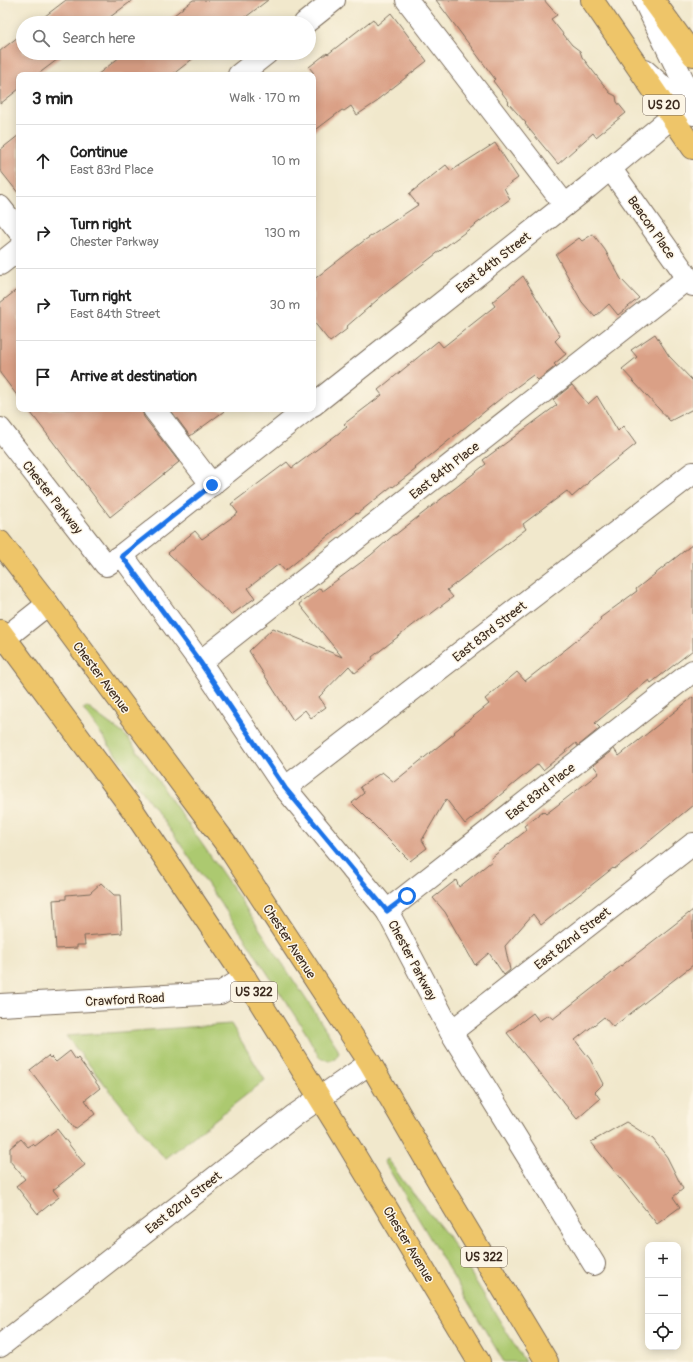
<!DOCTYPE html>
<meta charset="utf-8">
<style>
body{margin:0;font-family:Pangolin,sans-serif;background:#f6f6f6;color:#222}
.controls{position:absolute;right:12px;bottom:12px;display:grid;overflow:hidden;border-radius:8px;box-shadow:0 2px 10px #0003}
.controls button{width:36px;height:36px;display:grid;place-items:center;padding:0;border:0;border-bottom:1px solid #e0e0e0;background:#fff;color:#222;font:20px sans-serif}
.stop{position:absolute;width:12px;height:12px;margin:-9px;border:3px solid #1a73e8;border-radius:50%;background:#fff}
.stop.end{background:#1a73e8;border-color:#fff;box-shadow:0 1px 4px #0008}
.list{margin:0;padding:0;list-style:none}
h2{display:flex;justify-content:space-between;align-items:center;height:52px;margin:0;padding:0 16px;font-size:17px}
h2 small{font-size:13px;font-weight:400;color:#767676}
.list li{display:grid;grid-template-columns:26px 1fr auto;gap:12px;align-items:center;box-sizing:border-box;height:72px;padding:0 16px;border-top:1px solid #e0e0e0}
.list b{display:block;font-size:15px;white-space:nowrap}
.list p{margin:0;font-size:13px;white-space:nowrap;color:#767676}
.list em{font-size:13px;font-style:normal;color:#767676}
.icon{flex:none;width:22px;height:22px;fill:none;stroke:currentColor;stroke-width:2;stroke-linecap:round;stroke-linejoin:round}
.map{position:relative;flex:none;width:693px;height:1362px;overflow:hidden}
.search{position:absolute;background:#fff;box-shadow:0 2px 10px #0003;left:16px;top:16px;width:300px;height:44px;display:flex;align-items:center;gap:10px;box-sizing:border-box;padding:0 14px;border-radius:22px;color:#767676;font-size:15px}
.panel{position:absolute;background:#fff;box-shadow:0 2px 10px #0003;left:16px;top:72px;width:300px;height:340px;border-radius:8px}
.map>svg:first-child{display:block}
.green{fill:#acc970;stroke:#747a47}
.building{fill:#daa086}
.lines{fill:none;stroke-linecap:round;stroke-linejoin:round}
.minor-casing{stroke:#7b6c5b;stroke-width:24}
.major-casing{stroke:#7b6c5b;stroke-width:24}
.minor{stroke:#fff;stroke-width:22}
.major{stroke:#eec569;stroke-width:22}
.route{stroke:#1a73e8;stroke-width:5}
.labels{text-anchor:middle;stroke-width:3;stroke-linejoin:round;paint-order:stroke}
.shield{fill:#fcf5e5;stroke:#75675a;stroke-width:1}
.shield-label{font-size:12px;font-weight:bold;fill:#3b2a1e}
.street-label{font-size:13px;fill:#3b2a1e;stroke:#fcf5e5}
</style>
<div class="map">
<svg width="693" height="1362" viewBox="0 0 693 1362">
<rect width="100%" height="100%" fill="#fcf5e5"/>
<filter id="ink" filterUnits="userSpaceOnUse"><feTurbulence type="fractalNoise" baseFrequency=".025" numOctaves="2"/><feDisplacementMap in="SourceGraphic" scale="8" xChannelSelector="R" yChannelSelector="G"/><feConvolveMatrix kernelMatrix="1 2 1 2 8 2 1 2 1" color-interpolation-filters="sRGB"/></filter>
<filter id="wash" filterUnits="userSpaceOnUse"><feTurbulence type="fractalNoise" baseFrequency=".012" numOctaves="4" result="noise"/><feDisplacementMap in="SourceGraphic" scale="16" xChannelSelector="R" yChannelSelector="G"/><feGaussianBlur stdDeviation="0.9" result="paint"/><feColorMatrix in="noise" values="0 0 0 0 0 0 0 0 0 0 0 0 0 0 0 0 0 1.4 0 .05"/><feComposite in="paint" operator="in"/></filter>
<g filter="url(#wash)">
<rect width="100%" height="100%" fill="#f1e8cc"/>
<!-- green -->
<g class="green">
<polygon points="87,707 125,735 131,742 234,890 317,1016 337,1047 339,1053 335,1059 329,1061 319,1057 306,1033 246,940 176,838 83,709"/>
<polygon points="231,1024 265,1080 165,1159 66,1036"/>
<polygon points="388,1159 403,1181 448,1236 525,1362 504,1362 384,1161"/>
</g>
<g id="blocks">
<!-- building -->
<g class="building">
<polygon points="66,0 133,0 102,23 36,23"/>
<polygon points="193,0 268,0 238,23 164,23"/>
<polygon points="436,0 544,0 557,15 551,19 572,45 580,51 582,57 610,93 616,96 617,102 626,113 596,137 593,133 558,164 525,124 526,123 508,103 509,102 493,81 495,79"/>
<polygon points="391,13 427,61 377,100 378,101 357,115 351,106 344,111 342,110 313,132 313,72 309,67 327,53 328,54 373,19 377,25"/>
<polygon points="23,33 23,53 66,53 37,75 19,75 19,89 0,104 0,51"/>
<polygon points="125,53 200,53 172,75 97,75"/>
<polygon points="19,135 19,194 0,170 0,150"/>
<polygon points="495,143 518,178 504,188 510,199 449,244 384,294 346,327 347,329 330,342 313,321 313,280 365,240 418,205 409,194 446,165 451,171"/>
<polygon points="593,234 605,250 621,279 639,298 618,315 609,304 595,317 582,302 556,255 579,238 582,241"/>
<polygon points="523,276 560,336 555,341 566,354 554,364 556,366 538,380 533,375 500,399 415,468 416,469 393,487 392,486 357,514 356,513 285,571 279,564 248,588 255,598 231,615 220,603 168,553 195,531 202,539 238,513 231,504 287,462 292,468 347,427 344,424 382,395 378,390 438,341 443,347 495,306 492,302"/>
<polygon points="19,288 19,398 0,373 0,303"/>
<polygon points="655,334 669,356 693,381 693,409 670,421 622,369 637,357 631,350"/>
<polygon points="572,385 588,404 597,396 618,431 623,426 636,444 588,482 588,483 572,497 567,491 523,524 526,529 447,590 453,597 428,616 426,615 372,657 373,659 355,673 349,666 319,697 326,707 311,718 305,710 293,720 249,651 273,628 342,657 299,604 320,588 322,591 371,555 395,534 395,535 486,464 483,460 557,405 553,400"/>
<polygon points="28,409 142,409 144,417 179,462 110,517"/>
<polygon points="170,409 227,409 190,436"/>
<polygon points="693,544 693,650 651,683 649,680 595,723 600,728 578,746 576,743 543,770 538,764 465,824 446,799 422,840 427,848 410,861 352,803 364,793 360,787 382,772 394,782 455,733 454,732 489,704 485,699 517,672 525,681 570,646 601,620 600,618 637,591 636,589"/>
<polygon points="693,697 693,805 635,853 614,869 613,868 541,925 533,914 505,946 510,970 504,975 489,953 475,965 445,912 433,898 456,880 459,887 492,861 491,858 527,830 524,826 543,811 546,814 599,773 593,765 614,749 619,756"/>
<polygon points="101,883 114,895 120,895 122,933 84,936 85,945 77,945 77,948 56,949 53,900 66,899 66,895 90,893"/>
<polygon points="693,910 693,965 613,1027 604,1017 575,1040 590,1059 603,1084 595,1092 600,1099 577,1119 507,1033 533,1013 539,1021 548,1015 553,1019"/>
<polygon points="70,1051 76,1060 78,1058 100,1088 85,1100 95,1114 75,1129 30,1070 48,1056 50,1058 51,1057 56,1062"/>
<polygon points="626,1122 653,1139 667,1157 683,1189 673,1197 680,1207 657,1224 591,1142"/>
<polygon points="57,1129 85,1165 53,1190 59,1197 38,1214 16,1186 25,1179 10,1161 10,1148 21,1139 28,1147 33,1144 35,1146"/>
</g>
</g>
</g>
<g filter="url(#ink)">
<use href="#blocks" fill-opacity="0" stroke="#7b6c5b" stroke-width="1"/>
<g class="lines">
<!-- minor casing -->
<g class="minor-casing">
<g id="minor">
<polyline points="407,0 565,205"/>
<polyline points="644,0 693,101"/>
<polyline points="305,23 334,0"/>
<polyline points="645,71 693,114"/>
<polyline points="239,75 267,53"/>
<polyline points="610,168 693,285"/>
<polyline points="0,207 19,231"/>
<polyline points="0,264 19,249"/>
<polyline points="313,405 588,187 672,117"/>
<polyline points="154,409 212,485"/>
<polyline points="0,429 106,565 122,555 307,409"/>
<polyline points="122,555 200,662 285,788 387,911 451,1032 594,1264"/>
<polyline points="0,642 48,604"/>
<polyline points="200,662 688,278"/>
<polyline points="285,788 693,473"/>
<polyline points="387,911 693,671"/>
<polyline points="0,1005 220,993 245,978"/>
<polyline points="451,1032 693,844"/>
<polyline points="0,1346 295,1115 370,1063"/>
</g>
</g>
<!-- major casing -->
<g class="major-casing">
<g id="major">
<polyline points="592,0 693,148"/>
<polyline points="653,0 693,55"/>
<polyline points="0,542 48,604 227,845 370,1063 440,1184 547,1362"/>
<polyline points="0,631 132,809 245,978 336,1124 479,1362"/>
</g>
</g>
<!-- minor -->
<use href="#minor" class="minor"/>
<!-- major -->
<use href="#major" class="major"/>
</g>
</g>
<g class="lines" filter="url(#ink)">
<!-- route -->
<polyline class="route" points="212,485 122,556 200,662 285,788 387,911 407,896"/>
</g>
<g class="labels">
<!-- shield labels -->
<g class="shield">
<rect x="643" y="95" width="42" height="20" rx="3"/>
<rect x="231" y="982" width="46" height="20" rx="3"/>
<rect x="461" y="1247" width="46" height="20" rx="3"/>
</g>
<g class="shield-label">
<text x="664" y="109">US 20</text>
<text x="254" y="996">US 322</text>
<text x="484" y="1261">US 322</text>
</g>
<!-- street labels -->
<g class="street-label">
<text transform="translate(652 227) rotate(55)" y="5">Beacon Place</text>
<text transform="translate(493 262) rotate(-38)" y="5">East 84th Street</text>
<text transform="translate(444 470) rotate(-38)" y="5">East 84th Place</text>
<text transform="translate(53 497) rotate(52)" y="5">Chester Parkway</text>
<text transform="translate(489 631) rotate(-38)" y="5">East 83rd Street</text>
<text transform="translate(102 677) rotate(53)" y="5">Chester Avenue</text>
<text transform="translate(540 791) rotate(-38)" y="5">East 83rd Place</text>
<text transform="translate(572 938) rotate(-38)" y="5">East 82nd Street</text>
<text transform="translate(290 941) rotate(57)" y="5">Chester Avenue</text>
<text transform="translate(413 960) rotate(62)" y="5">Chester Parkway</text>
<text transform="translate(125 999) rotate(-3)" y="5">Crawford Road</text>
<text transform="translate(183 1202) rotate(-38)" y="5">East 82nd Street</text>
<text transform="translate(409 1244) rotate(59)" y="5">Chester Avenue</text>
</g>
</g>
</svg>
<div class="controls">
<button>+</button>
<button>−</button>
<button><svg class="icon" aria-label="locate" viewBox="0 0 24 24"><circle cx="12" cy="12" r="6"/><path d="M12 2v4M12 18v4M2 12h4M18 12h4"/></svg></button>
</div>
<div class="stop" style="left:407px;top:896px"></div>
<div class="stop end" style="left:212px;top:485px"></div>
<div class="search"><svg class="icon" aria-label="search" viewBox="0 0 24 24"><circle cx="10" cy="10" r="6"/><path d="M15 15l6 6"/></svg>Search here</div>
<section class="panel">
<h2>3 min<small>Walk · 170 m</small></h2>
<ul class="list">
<li><svg class="icon" aria-label="ahead" viewBox="0 0 24 24"><path d="M12 20V5M6 11l6-6 6 6"/></svg><div><b>Continue</b><p>East 83rd Place</p></div><em>10 m</em></li>
<li><svg class="icon" aria-label="right" viewBox="0 0 24 24"><path d="M7 20v-9h11M14 6l5 5-5 5"/></svg><div><b>Turn right</b><p>Chester Parkway</p></div><em>130 m</em></li>
<li><svg class="icon" aria-label="right" viewBox="0 0 24 24"><path d="M7 20v-9h11M14 6l5 5-5 5"/></svg><div><b>Turn right</b><p>East 84th Street</p></div><em>30 m</em></li>
<li><svg class="icon" aria-label="arrive" viewBox="0 0 24 24"><path d="M6 21V4h12l-3 4 3 4H6"/></svg><div><b>Arrive at destination</b></div></li>
</ul>
</section>
</div>
